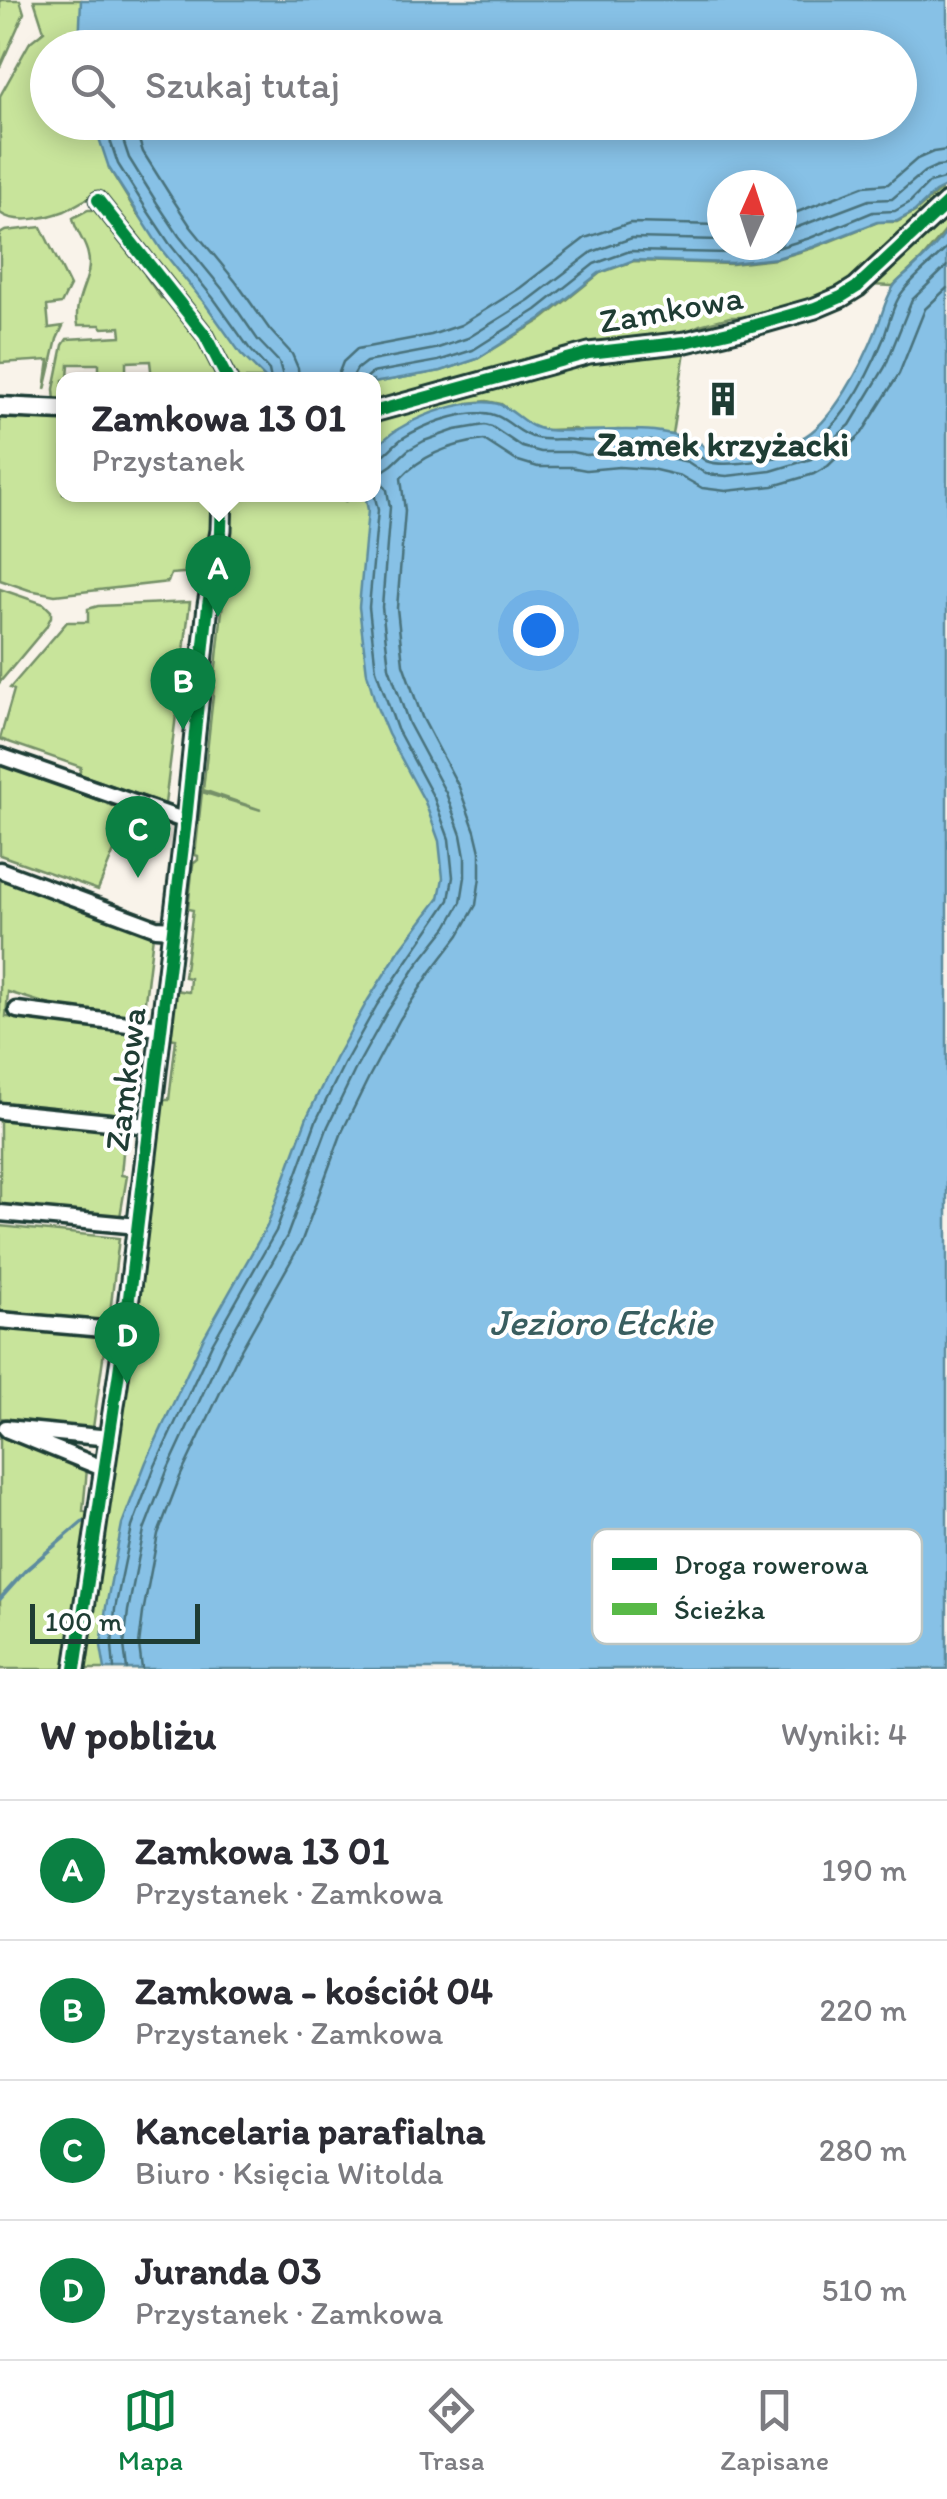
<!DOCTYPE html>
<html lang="pl">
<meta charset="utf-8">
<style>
body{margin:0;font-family:Itim,sans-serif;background:#f2f2f3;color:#2b2b33}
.compass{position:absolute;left:707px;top:170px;width:90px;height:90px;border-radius:50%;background:#fff;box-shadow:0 5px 25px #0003;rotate:3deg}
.scale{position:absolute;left:30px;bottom:25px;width:170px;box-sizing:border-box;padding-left:10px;border:5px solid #1f3d34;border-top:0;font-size:28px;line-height:35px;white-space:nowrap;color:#1f3d34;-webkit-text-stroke:8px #fff;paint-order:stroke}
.you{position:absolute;left:538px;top:630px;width:35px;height:35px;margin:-25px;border:8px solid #fff;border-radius:50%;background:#1a73e8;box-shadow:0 0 0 15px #1a73e833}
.badge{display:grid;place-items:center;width:65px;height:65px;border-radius:50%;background:#0b8043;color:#fff;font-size:32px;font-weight:700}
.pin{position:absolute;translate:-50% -82px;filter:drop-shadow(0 2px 5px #0008)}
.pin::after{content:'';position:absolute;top:52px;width:35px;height:30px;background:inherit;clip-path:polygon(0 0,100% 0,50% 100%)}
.popup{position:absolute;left:56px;top:372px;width:325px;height:130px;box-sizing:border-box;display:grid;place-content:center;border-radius:20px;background:#fff;filter:drop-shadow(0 2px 8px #0005);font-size:32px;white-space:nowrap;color:#7c7c81}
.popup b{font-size:38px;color:#2b2b33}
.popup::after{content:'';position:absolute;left:50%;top:100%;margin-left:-20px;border:20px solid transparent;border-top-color:#fff}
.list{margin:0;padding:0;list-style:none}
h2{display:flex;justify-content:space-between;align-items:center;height:130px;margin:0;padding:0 40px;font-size:42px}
h2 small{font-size:32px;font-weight:400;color:#7c7c81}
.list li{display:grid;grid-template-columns:65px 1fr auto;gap:30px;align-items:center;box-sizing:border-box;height:140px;padding:0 40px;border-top:2px solid #e1e1e2}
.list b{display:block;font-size:38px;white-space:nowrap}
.list p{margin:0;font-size:32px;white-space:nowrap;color:#7c7c81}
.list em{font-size:32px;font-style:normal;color:#7c7c81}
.icon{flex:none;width:55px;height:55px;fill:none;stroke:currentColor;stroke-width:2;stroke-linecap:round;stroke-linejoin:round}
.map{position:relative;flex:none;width:947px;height:1669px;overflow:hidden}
.search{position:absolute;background:#fff;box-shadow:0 5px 25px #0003;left:30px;right:30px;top:30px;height:110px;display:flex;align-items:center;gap:25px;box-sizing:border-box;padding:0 35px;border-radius:55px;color:#7c7c81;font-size:38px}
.sheet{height:690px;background:#fff}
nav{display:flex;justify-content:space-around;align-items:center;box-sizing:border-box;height:140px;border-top:2px solid #e1e1e2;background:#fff;font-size:28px;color:#7c7c81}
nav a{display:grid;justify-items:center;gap:5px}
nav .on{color:#0b8043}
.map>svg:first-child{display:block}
.green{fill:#c8e49b;stroke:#749068;stroke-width:2.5}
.water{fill:#87c1e6;stroke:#5d8c9f;stroke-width:2.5;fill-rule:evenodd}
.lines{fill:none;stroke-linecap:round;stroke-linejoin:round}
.shore{stroke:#49727b;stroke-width:2.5}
.stream{stroke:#5d8c9f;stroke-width:4}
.minor-casing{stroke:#1f3d34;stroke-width:21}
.tertiary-casing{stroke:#1f3d34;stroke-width:25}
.minor{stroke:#fff;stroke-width:14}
.tertiary{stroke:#fff;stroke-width:18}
.cycleway-casing{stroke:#fff;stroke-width:19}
.cycleway{stroke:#00873e;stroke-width:12}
.labels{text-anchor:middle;stroke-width:8;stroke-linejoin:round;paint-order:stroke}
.street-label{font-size:35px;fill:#1f3d34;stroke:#fff}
.poi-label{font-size:35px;font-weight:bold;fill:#1f3d34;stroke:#fff}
.water-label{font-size:38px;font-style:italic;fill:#395e60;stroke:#fff}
.key{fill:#fff;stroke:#bcc5c2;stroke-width:2.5}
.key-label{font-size:28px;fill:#1f3d34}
</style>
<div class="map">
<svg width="947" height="1669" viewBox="0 0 947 1669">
<rect width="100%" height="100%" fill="#f9f3ea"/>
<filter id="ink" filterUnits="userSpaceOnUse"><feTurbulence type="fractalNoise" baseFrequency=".01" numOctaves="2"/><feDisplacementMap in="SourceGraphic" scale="20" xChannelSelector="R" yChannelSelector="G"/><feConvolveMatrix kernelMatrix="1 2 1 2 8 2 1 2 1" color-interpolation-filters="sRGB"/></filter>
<g filter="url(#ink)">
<!-- green -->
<g class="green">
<polygon points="0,0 20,0 24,13 0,67"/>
<path d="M34,0H81L98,14L97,47L48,48V122L105,123L109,168L138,215L162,228L266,379H239L215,339L103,198C87,195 79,204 65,211C46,218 16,225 0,213V96L30,42L44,31Z"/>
<polygon points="941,189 940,197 947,205 947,229 921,260 893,286 844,284 815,299 756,317 730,317 700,325 682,334 594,342 373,402 373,383 441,371 477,359 543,319 600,273 634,261 732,264 776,259 813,248 878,222 897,222 915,212"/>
<path d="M88,210H96L104,215L149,268L145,275L161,298L172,299C192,322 212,351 220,379H152L150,361L126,362V379H99V364H69L68,379L63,380V402H55L54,389L63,345L67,339L121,336L120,327L103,328L100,325H78C72,298 94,278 88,255C86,242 75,231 73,218Z"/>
<polygon points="41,227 70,286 61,304 47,306 49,328 63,326 57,339 45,390 49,360 0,363 0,234 5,231"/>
<polygon points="685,351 672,434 618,430 587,433 574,429 546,430 532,427 501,404 487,401 468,403 432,413 395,431 474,862 178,1669 0,1669 0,1433 87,1469 83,1511 92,1514 161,1100 169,1100 176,1039 168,1038 174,990 189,992 190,978 184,977 193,910 188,909 193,864 198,860 198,856 195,855 202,792 261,810 203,790 232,516 232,495 345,495 345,502 348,495 373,494 373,425 389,416 600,357"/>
<polygon points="0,413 63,416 63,494 124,495 125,500 183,495 213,495 211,537 204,568 196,572 171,574 168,582 55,595 29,590 0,580"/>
<polygon points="0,589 44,604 51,611 51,617 46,627 0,682"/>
<polygon points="190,602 165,804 79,774 81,767 0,739 14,690 10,688 67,622 88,622 88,609 98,606"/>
<polygon points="0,764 130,812 98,890 0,855"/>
<polygon points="0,879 153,935 143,1018 60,1008 8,992 6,1017 141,1033 131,1117 0,1104"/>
<polygon points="0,1119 125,1131 121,1175 127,1176 120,1217 0,1207"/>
<polygon points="0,1226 119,1238 109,1321 0,1311"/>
<polygon points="0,1328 106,1337 93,1428 0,1418"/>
</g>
<!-- water -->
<g class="water">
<path d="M81,0H947V186L935,192L915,211L897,221L877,222L813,247L777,258L732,263L634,260L599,273L542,318L477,359L441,371L373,383V380L266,379L241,354L206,305L161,249L109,168L94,123L900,122V48L79,47ZM722,185H782V245H722Z"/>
<path d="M947,231V1669H105L101,1646L106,1607L122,1524L146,1462L203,1339L267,1226L307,1117L335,1059L368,1000L399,951L439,898L443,878L439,841L425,802L388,734L376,705L367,673L359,607L368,510L365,495L373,494C373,480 370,463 377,449C391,422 473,393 501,405C518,413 528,429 547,430C583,433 618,428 654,431C668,433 685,436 698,442C703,444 706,449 710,451C730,460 780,447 800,439C833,424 864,361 877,328C882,315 886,297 894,286C898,280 906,275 911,270C924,258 937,246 947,231Z"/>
</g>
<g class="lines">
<!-- shore -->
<g class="shore">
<polyline points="104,122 118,164 147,210 169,243 214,299 249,348 269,370 271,380"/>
<polyline points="117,122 129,158 157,203 179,236 224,291 258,340 279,362 284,380"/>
<polyline points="133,122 143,152 170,195 191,227 236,282 270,330 292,354 298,368 299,380"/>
<polyline points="782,218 864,186 888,184 917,159 933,152 947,150"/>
<polyline points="782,233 869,200 892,199 924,172 937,166 947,165"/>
<polyline points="336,380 343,362 357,349 431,335 461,325 520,288 585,238 630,223 722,225"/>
<polyline points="351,380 357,369 366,362 435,349 468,338 529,300 592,252 632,238 722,240"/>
<polyline points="364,380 372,373 438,361 473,350 536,310 594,264 630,251 731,253 774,249 810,238 873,212 895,211 909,203 929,183 947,178"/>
<path d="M373,459C387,457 392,445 403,438C425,424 456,413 482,413C504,412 516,434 536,438C549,441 561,438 574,440C599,443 624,439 650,441C664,442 682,445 694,452C698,454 702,459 706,461C726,469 793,457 810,445C844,422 868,377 883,340C889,324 893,303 904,290C916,275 933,262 947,248"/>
<polyline points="114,1669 112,1646 115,1609 132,1527 155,1466 212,1344 276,1231 316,1121 344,1064 377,1005 449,900 453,877 449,839 434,798 397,729 376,670 369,607 378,510 373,489"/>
<polyline points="127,1669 124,1645 128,1611 144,1530 167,1471 223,1350 287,1236 328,1126 355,1070 387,1012 417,965 447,927 461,902 465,877 465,857 461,835 446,793 409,724 389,667 382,607 390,507 387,490 379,478 380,473 392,465 408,450 424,441 455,430 485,425 492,427 522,447 541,452 572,452 586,455 619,452 652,454 688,462 706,474 727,476 771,471 811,459 850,425 885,367 912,300 947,266"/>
<path d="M142,1669L139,1645L143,1613L158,1534L180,1477L237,1357L301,1243L342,1132L369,1077L400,1019L430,973L459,935L476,905L480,877V852L475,831L459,787L422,717L403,664L397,608L405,511L401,478C423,454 452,444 484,440L515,460L538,467H570L586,470L619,467L651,469L681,476L702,488L726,491L773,486L814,474L828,466L862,433L899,374L925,309L947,288"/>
</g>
<!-- stream -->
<polyline class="stream" points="0,1599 26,1570 82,1522 88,1520"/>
<!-- minor casing -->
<g class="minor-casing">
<g id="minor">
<polyline points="98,200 205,335 228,380"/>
<polyline points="0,756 186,821"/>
<polyline points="0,870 156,928 173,929"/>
<polyline points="17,1010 160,1028"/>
<polyline points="0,1111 149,1126"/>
<polyline points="0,1213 138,1226"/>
<polyline points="0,1320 125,1331"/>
<polyline points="105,1469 8,1430 6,1428 110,1438"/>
</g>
</g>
<!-- tertiary casing -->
<g class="tertiary-casing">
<g id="tertiary">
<polyline points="0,407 63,410"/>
<polyline points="373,412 589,353 686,342 741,329 815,308 841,297 857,287 947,203"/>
<polyline points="75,1669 125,1331 186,821 208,605 221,530 222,494"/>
</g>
</g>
<!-- minor -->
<use href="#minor" class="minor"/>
<!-- tertiary -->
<use href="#tertiary" class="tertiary"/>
<!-- cycleway casing -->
<g class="cycleway-casing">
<g id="cycleway">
<polyline points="98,200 205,335 228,380"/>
<polyline points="373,412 589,353 686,342 741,329 815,308 841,297 857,287 947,203"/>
<polyline points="75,1669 125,1331 186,821 208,605 221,530 222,494"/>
</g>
</g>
<!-- cycleway -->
<use href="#cycleway" class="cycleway"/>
</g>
</g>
<!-- icons -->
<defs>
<g id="building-bare" transform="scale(2.7)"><path d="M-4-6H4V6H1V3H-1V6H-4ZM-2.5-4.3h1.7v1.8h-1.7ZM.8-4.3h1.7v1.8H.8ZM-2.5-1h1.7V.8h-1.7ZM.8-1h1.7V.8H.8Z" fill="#1f3d34" stroke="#fff" stroke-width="2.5" paint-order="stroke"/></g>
</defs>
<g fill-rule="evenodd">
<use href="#building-bare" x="723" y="399"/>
</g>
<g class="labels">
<!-- street labels -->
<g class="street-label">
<text transform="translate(671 309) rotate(-10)" y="12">Zamkowa</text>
<text transform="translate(125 1079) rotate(-83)" y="12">Zamkowa</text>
</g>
<!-- poi labels -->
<g class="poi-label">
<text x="723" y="456">Zamek krzyżacki</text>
</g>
<!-- water labels -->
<g class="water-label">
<text x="601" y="1335">Jezioro Ełckie</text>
</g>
</g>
<!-- legend -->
<rect x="592" y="1529" width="330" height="115" rx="15" class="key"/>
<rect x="612" y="1558" width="45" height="12" fill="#00873e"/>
<rect x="612" y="1603" width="45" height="12" fill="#58b947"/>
<g class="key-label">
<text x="674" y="1574">Droga rowerowa</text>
<text x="674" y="1619">Ścieżka</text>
</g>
</svg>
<svg class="compass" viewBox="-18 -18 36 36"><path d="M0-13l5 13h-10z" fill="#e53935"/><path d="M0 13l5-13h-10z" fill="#7c7c81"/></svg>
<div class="scale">100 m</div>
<div class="you"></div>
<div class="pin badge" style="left:218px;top:617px">A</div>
<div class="popup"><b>Zamkowa 13 01</b>Przystanek</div>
<div class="pin badge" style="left:183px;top:730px">B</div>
<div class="pin badge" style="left:138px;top:878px">C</div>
<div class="pin badge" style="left:127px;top:1384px">D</div>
<div class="search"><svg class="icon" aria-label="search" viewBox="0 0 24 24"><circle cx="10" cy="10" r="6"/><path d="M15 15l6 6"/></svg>Szukaj tutaj</div>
</div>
<section class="sheet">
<h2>W pobliżu<small>Wyniki: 4</small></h2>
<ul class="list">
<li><span class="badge">A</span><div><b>Zamkowa 13 01</b><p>Przystanek · Zamkowa</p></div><em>190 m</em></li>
<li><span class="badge">B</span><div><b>Zamkowa - kościół 04</b><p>Przystanek · Zamkowa</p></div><em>220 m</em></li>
<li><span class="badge">C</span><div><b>Kancelaria parafialna</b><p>Biuro · Księcia Witolda</p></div><em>280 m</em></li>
<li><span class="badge">D</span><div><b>Juranda 03</b><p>Przystanek · Zamkowa</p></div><em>510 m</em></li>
</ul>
</section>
<nav>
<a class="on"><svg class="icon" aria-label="map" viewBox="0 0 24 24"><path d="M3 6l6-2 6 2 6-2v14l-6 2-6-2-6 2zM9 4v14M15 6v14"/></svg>Mapa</a>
<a><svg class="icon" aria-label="directions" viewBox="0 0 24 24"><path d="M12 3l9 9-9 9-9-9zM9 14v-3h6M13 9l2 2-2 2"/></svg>Trasa</a>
<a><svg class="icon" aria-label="saved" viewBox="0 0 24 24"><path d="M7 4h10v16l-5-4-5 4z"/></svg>Zapisane</a>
</nav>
